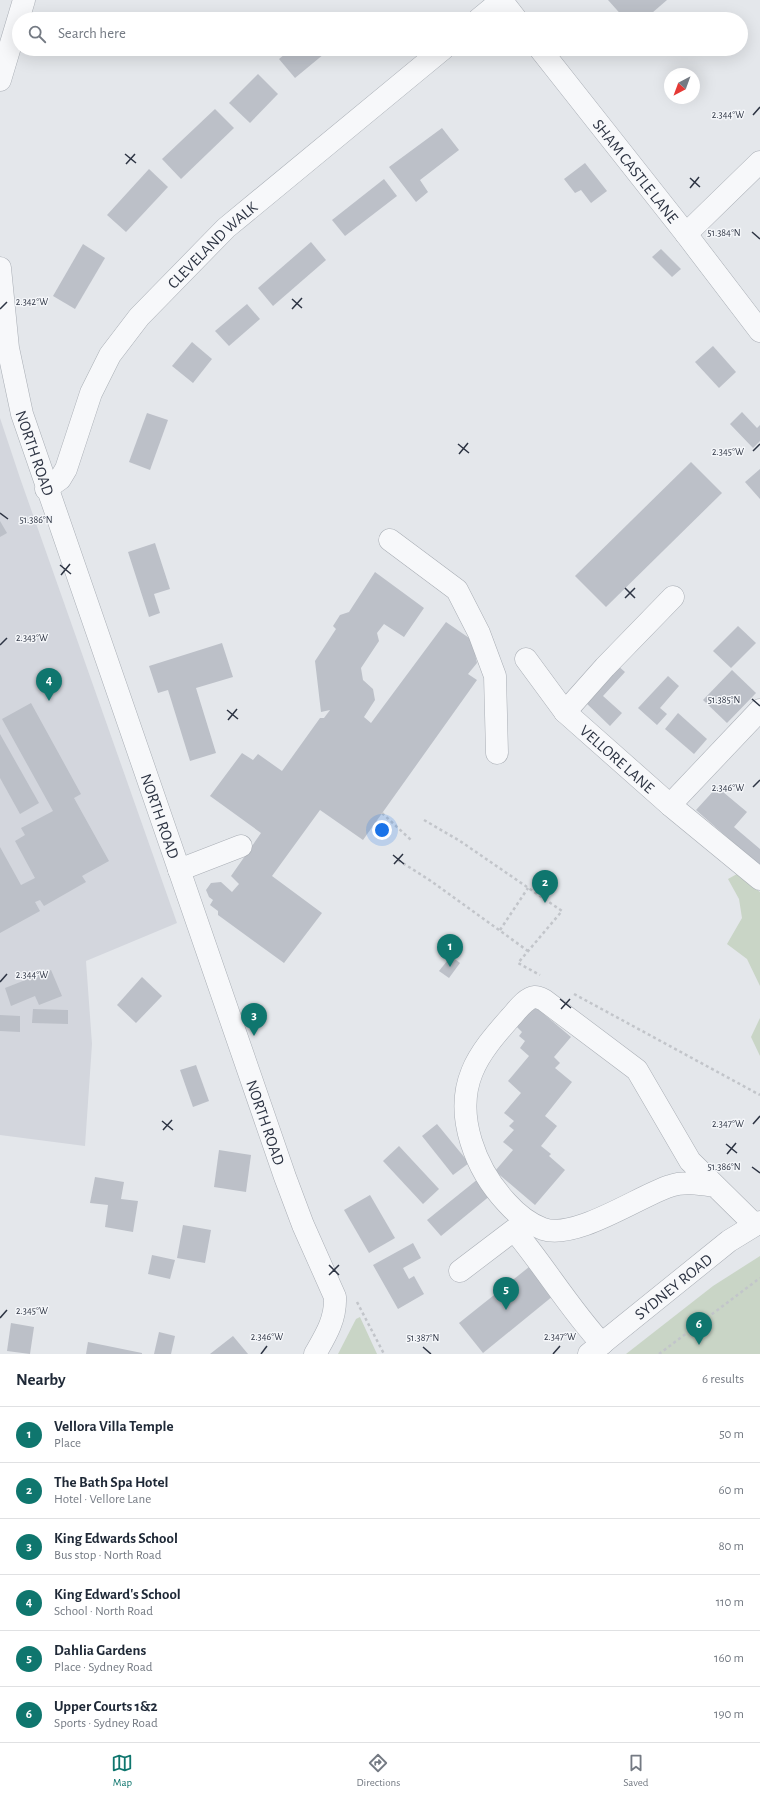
<!DOCTYPE html>
<meta charset="utf-8">
<style>
body{margin:0;font-family:"Alegreya Sans",sans-serif;background:#f6f6f7;color:#1f2937}
.compass{position:absolute;left:664px;top:68px;width:36px;height:36px;border-radius:50%;background:#fff;box-shadow:0 4px 16px #0002;rotate:221deg}
.you{position:absolute;left:382px;top:830px;width:14px;height:14px;margin:-10px;border:3px solid #fff;border-radius:50%;background:#1a73e8;box-shadow:0 0 0 6px #1a73e833}
.badge{display:grid;place-items:center;width:26px;height:26px;border-radius:50%;background:#0f766e;color:#fff;font-size:13px;font-weight:700}
.pin{position:absolute;translate:-50% -33px;filter:drop-shadow(0 1px 2px #0008)}
.pin::after{content:'';position:absolute;top:21px;width:14px;height:12px;background:inherit;clip-path:polygon(0 0,100% 0,50% 100%)}
.list{margin:0;padding:0;list-style:none}
h2{display:flex;justify-content:space-between;align-items:center;height:52px;margin:0;padding:0 16px;font-size:17px}
h2 small{font-size:13px;font-weight:400;color:#747a83}
.list li{display:grid;grid-template-columns:26px 1fr auto;gap:12px;align-items:center;box-sizing:border-box;height:56px;padding:0 16px;border-top:1px solid #e0e1e3}
.list b{display:block;font-size:15px;white-space:nowrap}
.list p{margin:0;font-size:13px;white-space:nowrap;color:#747a83}
.list em{font-size:13px;font-style:normal;color:#747a83}
.icon{flex:none;width:22px;height:22px;fill:none;stroke:currentColor;stroke-width:2;stroke-linecap:round;stroke-linejoin:round}
.map{position:relative;flex:none;width:760px;height:1354px;overflow:hidden}
.search{position:absolute;background:#fff;box-shadow:0 4px 16px #0002;left:12px;right:12px;top:12px;height:44px;display:flex;align-items:center;gap:10px;box-sizing:border-box;padding:0 14px;border-radius:22px;color:#747a83;font-size:15px}
.sheet{height:388px;background:#fff}
nav{display:flex;justify-content:space-around;align-items:center;box-sizing:border-box;height:56px;border-top:1px solid #e0e1e3;background:#fff;font-size:11px;color:#747a83}
nav a{display:grid;justify-items:center;gap:2px}
nav .on{color:#0f766e}
.map>svg:first-child{display:block}
.built{fill:#d3d6dd}
.green{fill:#c9d5c6}
.building{fill:#bcc0c8}
.lines{fill:none;stroke-linecap:round;stroke-linejoin:round}
.minor-casing{stroke:#a9aeb5;stroke-width:23}
.path{stroke:#c2c5ca;stroke-width:2.5;stroke-dasharray:3 3;stroke-linecap:butt}
.minor{stroke:#f7f8fa;stroke-width:22}
.ticks{fill:none;stroke:#2d3443;stroke-width:1.5}
.labels{text-anchor:middle;stroke-width:3;stroke-linejoin:round;paint-order:stroke}
.street-label{font-size:16px;fill:#2d3443;stroke:#f4f6f9}
.ticks-label{font-size:10px;text-anchor:middle;fill:#2d3443;stroke:#f4f6f9;stroke-width:3;stroke-linejoin:round;paint-order:stroke}
</style>
<div class="map">
<svg width="760" height="1354" viewBox="0 0 760 1354">
<rect width="100%" height="100%" fill="#e4e7eb"/>
<!-- built -->
<polygon class="built" points="0,418 20,478 177,923 86,961 92,1044 85,1146 0,1135"/>
<!-- green -->
<g class="green">
<polygon points="737,874 760,892 760,986 747,959 727,944 742,918 739,899 728,879"/>
<polygon points="760,1018 760,1056 751,1037"/>
<polygon points="760,1256 760,1354 626,1354 713,1286"/>
<polygon points="360,1317 377,1354 338,1354 356,1319"/>
</g>
<!-- building -->
<g class="building">
<polygon points="608,0 667,0 645,19 625,19"/>
<polygon points="291,49 330,49 295,78 279,59"/>
<polygon points="258,74 278,94 250,123 229,103"/>
<polygon points="215,109 234,128 181,179 162,159"/>
<polygon points="442,128 459,150 420,180 428,192 416,202 389,167"/>
<polygon points="585,163 607,191 591,203 581,190 575,193 564,179"/>
<polygon points="149,169 168,187 126,232 107,215"/>
<polygon points="384,179 397,196 345,236 332,220"/>
<polygon points="311,242 326,260 273,306 258,288"/>
<polygon points="83,244 105,258 75,309 53,296"/>
<polygon points="661,249 681,269 672,277 652,257"/>
<polygon points="247,304 260,319 229,346 215,331"/>
<polygon points="192,342 212,359 193,383 172,366"/>
<polygon points="713,346 736,372 719,388 695,362"/>
<polygon points="742,412 757,428 760,425 760,441 753,448 730,424"/>
<polygon points="147,413 168,420 150,470 129,462"/>
<polygon points="691,462 722,493 606,607 575,576"/>
<polygon points="760,469 760,499 745,482"/>
<polygon points="0,521 7,533 0,537"/>
<polygon points="155,543 170,589 154,594 160,613 149,617 128,552"/>
<polygon points="375,572 424,608 404,637 384,624 377,633 379,641 361,668 363,680 373,689 375,700 364,717 371,723 446,622 472,640 477,663 468,674 477,680 363,840 320,810 272,876 322,913 284,963 218,915 218,911 210,905 213,900 209,897 206,890 211,883 221,882 232,892 239,884 231,876 261,833 210,796 242,753 253,760 258,754 282,771 320,718 324,718 330,710 321,712 315,661 336,629 333,626 340,615 349,612"/>
<polygon points="738,626 756,643 731,668 713,651"/>
<polygon points="222,643 233,677 196,688 216,753 190,761 168,690 158,693 149,666"/>
<polygon points="617,665 625,672 603,696 622,713 610,726 584,701"/>
<polygon points="732,670 756,693 727,723 703,700"/>
<polygon points="668,676 679,686 660,708 667,714 657,725 638,708"/>
<polygon points="31,703 81,794 74,798 109,861 82,876 86,882 44,906 40,900 35,902 40,911 0,933 0,847 21,885 35,878 15,841 25,835 21,828 53,811 2,719"/>
<polygon points="678,713 707,739 694,754 665,729"/>
<polygon points="0,734 39,803 20,814 0,778"/>
<polygon points="717,787 747,812 734,827 760,849 760,866 696,810"/>
<polygon points="451,956 460,963 449,978 439,971"/>
<polygon points="51,970 62,996 39,1005 35,996 11,1006 5,988"/>
<polygon points="142,977 162,996 136,1023 117,1005"/>
<polygon points="532,1004 571,1037 554,1057 560,1063 555,1068 572,1082 545,1116 557,1126 541,1146 551,1154 549,1156 565,1170 535,1205 495,1171 513,1150 503,1142 514,1130 509,1126 514,1121 504,1113 521,1093 508,1081 529,1056 520,1048 525,1041 519,1036 522,1032 515,1025"/>
<polygon points="33,1009 68,1010 68,1024 32,1023"/>
<polygon points="0,1015 20,1016 20,1032 0,1031"/>
<polygon points="196,1065 209,1101 193,1107 180,1070"/>
<polygon points="437,1124 469,1163 453,1175 422,1136"/>
<polygon points="399,1146 439,1189 423,1204 383,1161"/>
<polygon points="219,1150 251,1155 246,1192 214,1187"/>
<polygon points="95,1177 124,1182 121,1199 138,1201 133,1232 105,1227 108,1205 90,1203"/>
<polygon points="478,1179 491,1195 441,1236 427,1220"/>
<polygon points="370,1195 395,1238 369,1253 344,1210"/>
<polygon points="183,1225 211,1230 205,1263 177,1258"/>
<polygon points="413,1243 421,1258 403,1268 409,1279 414,1276 424,1294 398,1309 373,1265"/>
<polygon points="152,1255 175,1260 170,1279 148,1274"/>
<polygon points="529,1267 553,1296 483,1353 459,1323"/>
<polygon points="11,1323 34,1327 30,1354 7,1351"/>
<polygon points="159,1332 175,1336 171,1354 154,1354"/>
<polygon points="233,1336 248,1354 210,1354"/>
<polygon points="88,1342 142,1353 142,1354 86,1354"/>
</g>
<g class="lines">
<!-- minor casing -->
<g class="minor-casing">
<g id="minor">
<polyline points="502,1 516,19"/>
<polyline points="479,19 502,0"/>
<path id="s1" d="M540,49L686,234L760,331"/>
<polyline points="0,80 24,0"/>
<polyline points="686,234 760,162"/>
<path id="s2" d="M0,268L8,348L22,414L285,1177L303,1225L335,1297C336,1319 326,1335 315,1354"/>
<path id="s3" d="M46,489L60,479L66,469L91,393L110,355L139,317L226,228L443,49"/>
<polyline points="390,540 457,590 479,633 495,676 497,753"/>
<path id="s4" d="M526,659L565,712L670,805L760,879"/>
<polyline points="565,712 605,667 673,597"/>
<polyline points="670,805 760,710"/>
<polyline points="179,870 241,846"/>
<path d="M715,1186C701,1184 684,1181 670,1186C639,1196 576,1240 543,1229C530,1224 516,1213 507,1203C476,1170 454,1116 472,1072C480,1052 496,1034 510,1018C516,1012 525,998 535,997C538,997 542,999 544,1000L637,1070L690,1161L755,1225"/>
<path d="M460,1271L514,1230C545,1267 569,1308 602,1344"/>
<path id="s5" d="M589,1354L729,1241L760,1222"/>
</g>
</g>
<!-- path -->
<g class="path">
<polyline points="382,813 411,840"/>
<polyline points="424,820 460,841 562,911 518,963 540,975"/>
<polyline points="398,860 431,881 528,951"/>
<polyline points="500,930 528,888"/>
<polyline points="574,994 760,1095"/>
<polyline points="357,1302 384,1354"/>
<polyline points="659,1354 760,1278"/>
</g>
<!-- minor -->
<use href="#minor" class="minor"/>
</g>
<!-- ticks -->
<path class="ticks" d="M753,115L760,107M125,154L136,163M126,164L135,154M690,178L700,187M690,188L699,177M752,232L760,239M292,299L302,308M0,309L7,302M292,309L302,298M458,444L469,453M753,451L760,444M459,454L468,443M0,513L8,519M60,565L71,574M61,575L70,564M625,588L635,598M625,598L635,588M0,645L7,638M752,699L760,706M227,710L238,719M228,720L237,709M753,787L760,780M393,855L404,864M394,864L403,854M0,982L7,974M560,999L571,1008M561,1009L570,999M162,1121L173,1130M753,1124L760,1116M163,1130L172,1120M726,1144L737,1153M727,1154L736,1143M752,1167L760,1173M329,1265L339,1275M329,1275L339,1265M0,1318L7,1310M423,1347L431,1354M261,1354L267,1346M553,1354L560,1346"/>
<g class="labels">
<!-- street labels -->
<g class="street-label">
<text dy="6" stroke="none"><textPath href="#s1" startOffset="155">SHAM CASTLE LANE</textPath></text>
<text dy="6" stroke="none"><textPath href="#s3" startOffset="302">CLEVELAND WALK</textPath></text>
<text dy="6" stroke="none"><textPath href="#s2" startOffset="189">NORTH ROAD</textPath></text>
<text dy="6" stroke="none"><textPath href="#s4" startOffset="136">VELLORE LANE</textPath></text>
<text dy="6" stroke="none"><textPath href="#s2" startOffset="573">NORTH ROAD</textPath></text>
<text dy="6" stroke="none"><textPath href="#s2" startOffset="897">NORTH ROAD</textPath></text>
<text dy="6" stroke="none"><textPath href="#s5" startOffset="108">SYDNEY ROAD</textPath></text>
</g>
</g>
<g class="ticks-label">
<text x="728" y="118">2.344°W</text>
<text x="724" y="236">51.384°N</text>
<text x="32" y="305">2.342°W</text>
<text x="728" y="455">2.345°W</text>
<text x="36" y="523">51.386°N</text>
<text x="32" y="641">2.343°W</text>
<text x="724" y="703">51.385°N</text>
<text x="728" y="791">2.346°W</text>
<text x="32" y="978">2.344°W</text>
<text x="728" y="1127">2.347°W</text>
<text x="724" y="1170">51.386°N</text>
<text x="32" y="1314">2.345°W</text>
<text x="267" y="1340">2.346°W</text>
<text x="560" y="1340">2.347°W</text>
<text x="423" y="1341">51.387°N</text>
</g>
</svg>
<svg class="compass" viewBox="-18 -18 36 36"><path d="M0-13l5 13h-10z" fill="#e53935"/><path d="M0 13l5-13h-10z" fill="#747a83"/></svg>
<div class="you"></div>
<div class="pin badge" style="left:450px;top:967px">1</div>
<div class="pin badge" style="left:545px;top:903px">2</div>
<div class="pin badge" style="left:254px;top:1036px">3</div>
<div class="pin badge" style="left:49px;top:701px">4</div>
<div class="pin badge" style="left:506px;top:1310px">5</div>
<div class="pin badge" style="left:699px;top:1345px">6</div>
<div class="search"><svg class="icon" aria-label="search" viewBox="0 0 24 24"><circle cx="10" cy="10" r="6"/><path d="M15 15l6 6"/></svg>Search here</div>
</div>
<section class="sheet">
<h2>Nearby<small>6 results</small></h2>
<ul class="list">
<li><span class="badge">1</span><div><b>Vellora Villa Temple</b><p>Place</p></div><em>50 m</em></li>
<li><span class="badge">2</span><div><b>The Bath Spa Hotel</b><p>Hotel · Vellore Lane</p></div><em>60 m</em></li>
<li><span class="badge">3</span><div><b>King Edwards School</b><p>Bus stop · North Road</p></div><em>80 m</em></li>
<li><span class="badge">4</span><div><b>King Edward's School</b><p>School · North Road</p></div><em>110 m</em></li>
<li><span class="badge">5</span><div><b>Dahlia Gardens</b><p>Place · Sydney Road</p></div><em>160 m</em></li>
<li><span class="badge">6</span><div><b>Upper Courts 1&amp;2</b><p>Sports · Sydney Road</p></div><em>190 m</em></li>
</ul>
</section>
<nav>
<a class="on"><svg class="icon" aria-label="map" viewBox="0 0 24 24"><path d="M3 6l6-2 6 2 6-2v14l-6 2-6-2-6 2zM9 4v14M15 6v14"/></svg>Map</a>
<a><svg class="icon" aria-label="directions" viewBox="0 0 24 24"><path d="M12 3l9 9-9 9-9-9zM9 14v-3h6M13 9l2 2-2 2"/></svg>Directions</a>
<a><svg class="icon" aria-label="saved" viewBox="0 0 24 24"><path d="M7 4h10v16l-5-4-5 4z"/></svg>Saved</a>
</nav>
